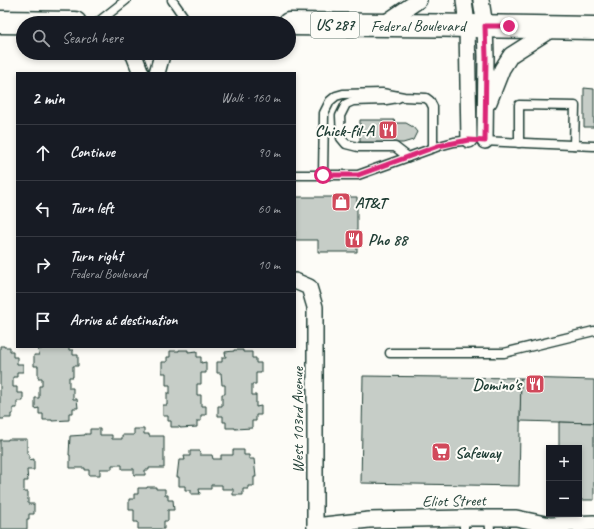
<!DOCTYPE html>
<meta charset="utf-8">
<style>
body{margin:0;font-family:Caveat,sans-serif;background:#20242c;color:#f1f3f6}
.controls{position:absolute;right:12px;bottom:12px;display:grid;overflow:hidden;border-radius:0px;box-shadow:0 2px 6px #0003}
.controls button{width:36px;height:36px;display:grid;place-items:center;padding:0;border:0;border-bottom:1px solid #363941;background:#171b24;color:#f1f3f6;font:20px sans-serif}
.stop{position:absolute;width:12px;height:12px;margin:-9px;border:3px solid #db2777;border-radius:50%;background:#fff}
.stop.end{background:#db2777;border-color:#fff;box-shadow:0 1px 4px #0008}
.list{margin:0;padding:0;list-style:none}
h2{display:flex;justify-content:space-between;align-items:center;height:52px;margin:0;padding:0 16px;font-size:17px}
h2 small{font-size:13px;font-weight:400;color:#9ea1a6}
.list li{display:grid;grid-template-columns:26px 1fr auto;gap:12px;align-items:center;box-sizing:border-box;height:56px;padding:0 16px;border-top:1px solid #363941}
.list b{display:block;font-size:15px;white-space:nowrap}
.list p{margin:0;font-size:13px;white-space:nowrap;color:#9ea1a6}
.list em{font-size:13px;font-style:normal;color:#9ea1a6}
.icon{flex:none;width:22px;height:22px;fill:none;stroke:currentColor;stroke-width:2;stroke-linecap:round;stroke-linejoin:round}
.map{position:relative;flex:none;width:594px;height:529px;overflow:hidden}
.search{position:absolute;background:#171b24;box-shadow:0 2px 6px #0003;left:16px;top:16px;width:280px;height:44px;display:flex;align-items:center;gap:10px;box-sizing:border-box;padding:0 14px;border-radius:22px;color:#9ea1a6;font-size:15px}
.panel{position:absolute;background:#171b24;box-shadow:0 2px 6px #0003;left:16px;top:72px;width:280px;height:276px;border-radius:0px}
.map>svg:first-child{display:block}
.building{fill:#c6cdc7;stroke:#1f3d34}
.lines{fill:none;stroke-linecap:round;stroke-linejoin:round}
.lane-casing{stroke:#1f3d34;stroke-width:11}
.street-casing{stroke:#1f3d34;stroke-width:18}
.primary-casing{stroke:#1f3d34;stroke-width:25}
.lane{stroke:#fdfcf7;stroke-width:8}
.street{stroke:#fdfcf7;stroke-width:15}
.primary{stroke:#fdfcf7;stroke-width:22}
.route{stroke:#db2777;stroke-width:5}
.labels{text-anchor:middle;stroke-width:4;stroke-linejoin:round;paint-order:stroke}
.shield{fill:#fdfcf7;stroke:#62766e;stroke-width:1}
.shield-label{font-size:15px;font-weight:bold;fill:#1f3d34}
.street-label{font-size:16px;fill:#1f3d34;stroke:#fdfcf7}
.poi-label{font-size:16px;font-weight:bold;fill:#1f3d34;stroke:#fdfcf7;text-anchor:start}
</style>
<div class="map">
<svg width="594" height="529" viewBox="0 0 594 529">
<rect width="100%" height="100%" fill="#fdfcf7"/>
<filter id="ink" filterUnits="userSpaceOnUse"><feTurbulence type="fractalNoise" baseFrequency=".025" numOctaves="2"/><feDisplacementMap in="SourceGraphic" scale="8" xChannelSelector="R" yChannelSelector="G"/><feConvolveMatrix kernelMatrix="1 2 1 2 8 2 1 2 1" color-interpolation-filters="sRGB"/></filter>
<g filter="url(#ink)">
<!-- building -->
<g class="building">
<polygon points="584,88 594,89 594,127 584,127"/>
<polygon points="360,120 394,120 395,123 406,123 413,127 417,132 413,140 403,143 360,143"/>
<polygon points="295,197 357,197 357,252 318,252 318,240 295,240"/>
<polygon points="0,346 4,346 4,347 10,347 10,351 13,351 13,357 17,357 17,364 23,364 23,372 17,372 17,377 13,377 13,387 17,387 17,393 23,393 23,401 17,401 17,408 13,408 13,414 11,414 11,418 4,418 4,419 0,419"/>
<polygon points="42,347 69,347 69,350 73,350 73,355 78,355 78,366 73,366 73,377 69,377 69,388 73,388 73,399 77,399 78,408 73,408 73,413 69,413 69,420 52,421 52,420 43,420 43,414 39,414 39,408 35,409 35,398 39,398 39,386 42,386 42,378 38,378 38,366 34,366 34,355 39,355 38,349 42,349"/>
<polygon points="179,350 188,350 188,352 197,351 197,357 201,357 201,363 206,362 206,373 201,373 201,384 197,384 197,395 201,395 201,406 206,406 206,415 201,415 201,421 197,421 197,427 180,428 180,427 171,427 171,421 168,421 168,416 163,416 163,405 167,405 167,393 170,393 170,385 166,385 166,373 162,373 162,362 167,362 167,357 170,357 170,351 179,351"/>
<polygon points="234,350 243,350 243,352 252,352 252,358 256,358 256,363 261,363 261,373 256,373 256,384 252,384 252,395 256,395 256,407 261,406 261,415 256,415 256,421 252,421 252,428 235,429 235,428 226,428 226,422 223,422 223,416 218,416 218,406 222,406 222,394 225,394 225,385 222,385 221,373 217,373 217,362 222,362 222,357 226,357 225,352 234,351"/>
<polygon points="363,376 521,378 519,486 361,483"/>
<polygon points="521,378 594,380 594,423 520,421"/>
<polygon points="559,422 594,423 594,500 579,500 579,448 559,448"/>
<polygon points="90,429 100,429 100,435 112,435 112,439 122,439 122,435 134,435 134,429 144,429 144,434 149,434 149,436 164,436 164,468 149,468 149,470 145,470 145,475 134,475 134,469 122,469 122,465 112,465 112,469 100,469 100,475 89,475 89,470 85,470 85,468 70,468 70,455 69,455 70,436 85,435 85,434 90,434"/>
<polygon points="8,439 27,439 27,454 29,454 29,460 34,459 34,470 27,470 28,481 24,481 24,492 28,492 28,504 34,504 34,514 29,514 29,519 27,519 27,529 0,529 0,440 8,440"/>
<polygon points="233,450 244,450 244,455 249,455 249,459 254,459 256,477 254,477 254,486 248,486 248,489 243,489 243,495 233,495 233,489 222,489 222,485 211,485 211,489 199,489 200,494 191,494 191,490 185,490 185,486 179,486 179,477 177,477 179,460 185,460 184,456 190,456 190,451 200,451 200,455 212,455 213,459 221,459 221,455 233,455"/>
<polygon points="147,487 156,487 156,489 165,489 165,495 168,495 168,500 173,500 174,510 168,510 168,521 164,521 164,529 138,529 138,522 134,522 134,510 129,510 129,499 134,499 134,494 138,494 138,488 147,488"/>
</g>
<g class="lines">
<!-- lane casing -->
<g class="lane-casing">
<g id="lane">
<polyline points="172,0 188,23"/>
<polyline points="97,23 126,0"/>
<polyline points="398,98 386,100 353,101 346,104 340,116 341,138 346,144 358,147 395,147 408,157"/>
<polyline points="483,141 594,146"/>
<polyline points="519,143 519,105 575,106 574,145"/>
<polyline points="295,175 358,175 439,146 454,142 471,140"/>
<polyline points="323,175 324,113 330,101 336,96 343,94 382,93 404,97 426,98 430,101 433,107 433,148"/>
<polyline points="390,353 504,353 594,331"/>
<polyline points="489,518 490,529"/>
<polyline points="464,529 464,518"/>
</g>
</g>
<!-- street casing -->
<g class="street-casing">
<g id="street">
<polyline points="464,0 467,25 469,140"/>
<polyline points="481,0 485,26 486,57 485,141"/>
<polyline points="382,25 419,0"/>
<polyline points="132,53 134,55 141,73"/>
<polyline points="157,73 162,55 163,53"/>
<polyline points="489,102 502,69 511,55 555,27"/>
<polyline points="295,281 309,287 315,307 315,529"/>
<polyline points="315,526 369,520 464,518 516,518 550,525 594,523"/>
</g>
</g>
<!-- primary casing -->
<g class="primary-casing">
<g id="primary">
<polyline points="0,22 75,23"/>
<path d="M289,24C391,25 492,26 594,28"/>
</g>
</g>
<!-- lane -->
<use href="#lane" class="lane"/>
<!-- street -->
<use href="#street" class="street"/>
<!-- primary -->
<use href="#primary" class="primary"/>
</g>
</g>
<g class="lines" filter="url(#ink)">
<!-- route -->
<polyline class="route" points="323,175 358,175 438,146 469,140 485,141 486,58 485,26 509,26"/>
</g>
<!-- icons -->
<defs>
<g id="restaurant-square" transform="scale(1)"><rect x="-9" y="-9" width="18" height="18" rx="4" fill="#d1495b" stroke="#fdfcf7"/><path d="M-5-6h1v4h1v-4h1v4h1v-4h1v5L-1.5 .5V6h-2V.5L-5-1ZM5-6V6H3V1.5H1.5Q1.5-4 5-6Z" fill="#fff"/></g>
<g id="shop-square" transform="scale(1)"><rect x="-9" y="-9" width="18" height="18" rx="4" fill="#d1495b" stroke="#fdfcf7"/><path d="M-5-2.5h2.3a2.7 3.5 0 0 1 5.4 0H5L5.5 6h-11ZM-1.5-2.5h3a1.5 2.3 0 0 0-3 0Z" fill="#fff"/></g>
<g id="supermarket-square" transform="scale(1)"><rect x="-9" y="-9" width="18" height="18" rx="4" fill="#d1495b" stroke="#fdfcf7"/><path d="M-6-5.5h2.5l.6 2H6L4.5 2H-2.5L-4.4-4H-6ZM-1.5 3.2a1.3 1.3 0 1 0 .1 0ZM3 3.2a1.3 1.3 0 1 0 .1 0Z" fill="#fff"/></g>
</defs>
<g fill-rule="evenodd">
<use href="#restaurant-square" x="388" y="130"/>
<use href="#shop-square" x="341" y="202"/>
<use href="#restaurant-square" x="354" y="239"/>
<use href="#restaurant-square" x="535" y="384"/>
<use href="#supermarket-square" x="441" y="452"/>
</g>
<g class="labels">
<!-- shield labels -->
<rect class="shield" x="311" y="12" width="48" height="26" rx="3"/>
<g class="shield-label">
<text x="335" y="30">US 287</text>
</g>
<!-- street labels -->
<g class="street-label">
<text x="418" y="31">Federal Boulevard</text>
<text transform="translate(297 420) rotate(-90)" y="6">West 103rd Avenue</text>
<text transform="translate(454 500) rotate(-1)" y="6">Eliot Street</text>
</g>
<!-- poi labels -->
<g class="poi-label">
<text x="374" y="136" text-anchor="end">Chick-fil-A</text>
<text x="355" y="208">AT&amp;T</text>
<text x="368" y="245">Pho 88</text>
<text x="521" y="390" text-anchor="end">Domino's</text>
<text x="455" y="458">Safeway</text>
</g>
</g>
</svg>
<div class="controls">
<button>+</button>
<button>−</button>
</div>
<div class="stop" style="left:323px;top:175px"></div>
<div class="stop end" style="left:509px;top:26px"></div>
<div class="search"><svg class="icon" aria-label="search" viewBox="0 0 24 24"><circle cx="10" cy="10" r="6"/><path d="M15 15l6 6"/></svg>Search here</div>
<section class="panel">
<h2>2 min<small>Walk · 160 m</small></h2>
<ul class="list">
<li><svg class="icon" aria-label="ahead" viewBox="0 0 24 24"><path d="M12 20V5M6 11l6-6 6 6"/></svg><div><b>Continue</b></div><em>90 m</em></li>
<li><svg class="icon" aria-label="left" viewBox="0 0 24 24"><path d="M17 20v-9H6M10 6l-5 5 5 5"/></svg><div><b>Turn left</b></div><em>60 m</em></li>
<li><svg class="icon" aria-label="right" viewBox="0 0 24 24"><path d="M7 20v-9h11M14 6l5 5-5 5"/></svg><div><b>Turn right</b><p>Federal Boulevard</p></div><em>10 m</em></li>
<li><svg class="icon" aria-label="arrive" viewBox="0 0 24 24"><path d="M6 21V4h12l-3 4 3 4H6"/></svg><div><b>Arrive at destination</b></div></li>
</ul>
</section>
</div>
